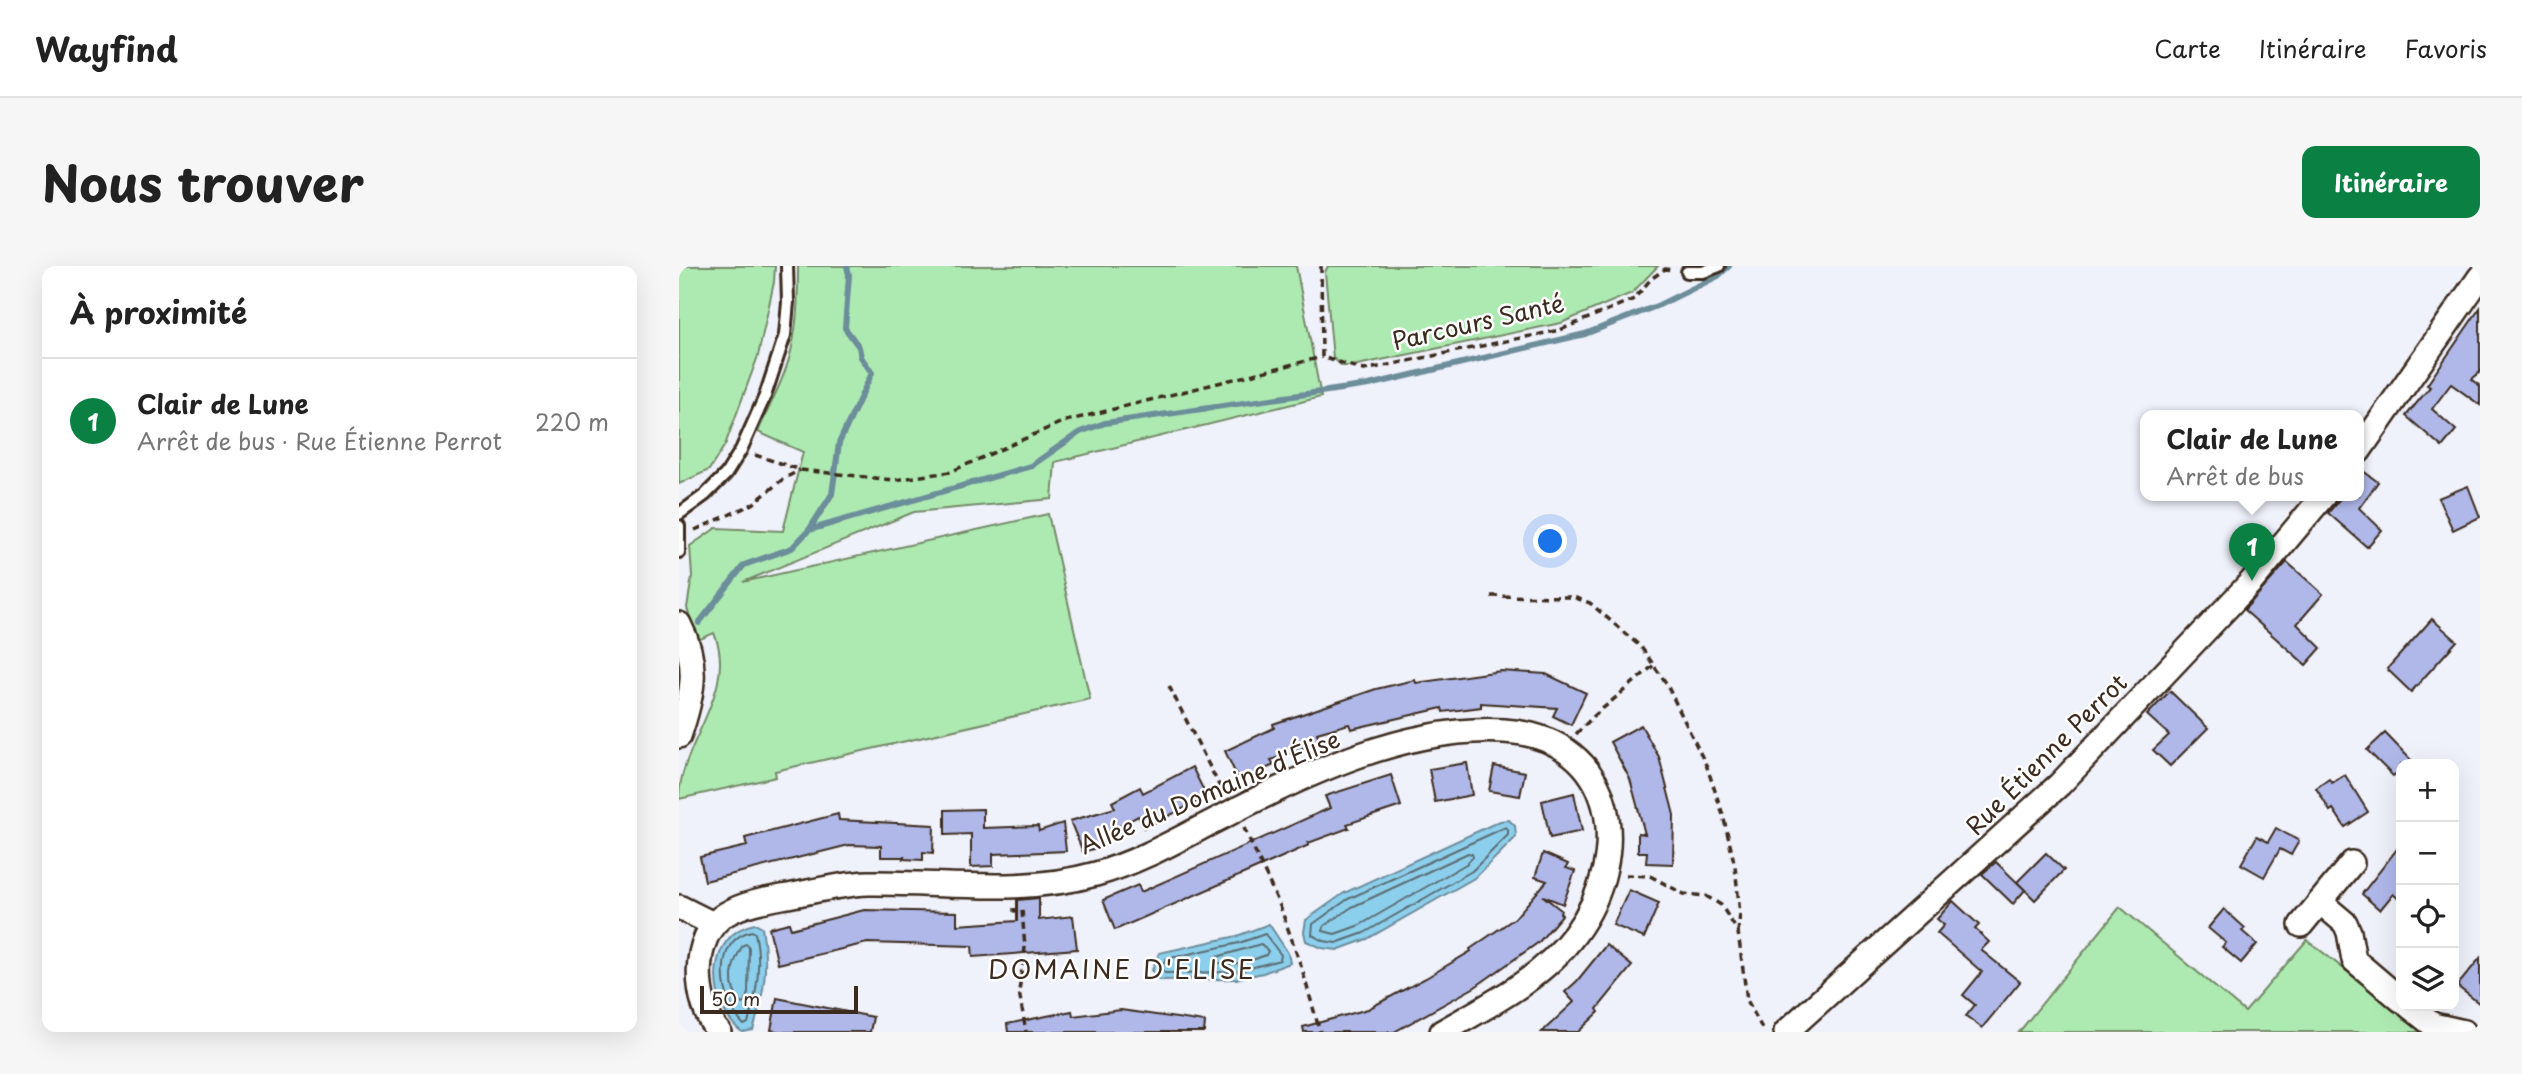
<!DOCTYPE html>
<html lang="fr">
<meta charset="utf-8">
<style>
body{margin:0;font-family:"Playpen Sans",sans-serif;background:#f6f6f6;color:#222}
.controls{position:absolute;right:21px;bottom:21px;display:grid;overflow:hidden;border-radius:14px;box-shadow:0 7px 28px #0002}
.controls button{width:63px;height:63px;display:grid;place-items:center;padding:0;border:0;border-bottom:2px solid #e0e0e0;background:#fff;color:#222;font:35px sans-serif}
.scale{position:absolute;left:21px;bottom:18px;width:158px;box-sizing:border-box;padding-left:7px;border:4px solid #3b2a1e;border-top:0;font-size:19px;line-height:24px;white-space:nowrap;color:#3b2a1e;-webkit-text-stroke:5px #fff;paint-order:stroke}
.you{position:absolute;left:872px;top:276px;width:24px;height:24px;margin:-18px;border:5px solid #fff;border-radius:50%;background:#1a73e8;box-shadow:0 0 0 10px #1a73e833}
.badge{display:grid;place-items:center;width:46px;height:46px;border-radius:50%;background:#0b8043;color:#fff;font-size:23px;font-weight:700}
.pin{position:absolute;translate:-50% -58px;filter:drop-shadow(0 2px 4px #0008)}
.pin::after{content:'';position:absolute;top:37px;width:24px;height:21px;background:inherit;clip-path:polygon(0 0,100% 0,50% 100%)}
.popup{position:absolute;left:1461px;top:144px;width:224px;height:91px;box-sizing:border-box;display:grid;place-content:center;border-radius:14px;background:#fff;filter:drop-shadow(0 2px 5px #0005);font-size:23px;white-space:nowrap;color:#767676}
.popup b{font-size:26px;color:#222}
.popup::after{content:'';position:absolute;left:50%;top:100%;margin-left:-14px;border:14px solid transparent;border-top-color:#fff}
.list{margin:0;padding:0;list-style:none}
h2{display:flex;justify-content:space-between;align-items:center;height:91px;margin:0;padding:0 28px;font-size:30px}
h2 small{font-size:23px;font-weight:400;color:#767676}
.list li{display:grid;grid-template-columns:46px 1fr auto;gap:21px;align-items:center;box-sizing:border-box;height:126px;padding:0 28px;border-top:2px solid #e0e0e0}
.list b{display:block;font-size:26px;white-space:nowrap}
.list p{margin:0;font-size:23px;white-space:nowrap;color:#767676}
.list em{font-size:23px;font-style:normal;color:#767676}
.icon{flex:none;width:38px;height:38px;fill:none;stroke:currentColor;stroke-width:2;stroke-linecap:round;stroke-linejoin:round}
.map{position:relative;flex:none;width:1801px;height:766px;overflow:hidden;border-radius:14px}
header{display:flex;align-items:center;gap:42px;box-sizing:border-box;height:98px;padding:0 35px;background:#fff;border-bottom:2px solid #e0e0e0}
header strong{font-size:33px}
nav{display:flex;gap:38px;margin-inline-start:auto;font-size:24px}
.intro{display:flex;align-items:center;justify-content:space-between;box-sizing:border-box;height:168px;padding:0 42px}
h1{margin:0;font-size:49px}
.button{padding:18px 32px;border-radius:14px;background:#0b8043;color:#fff;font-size:24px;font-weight:700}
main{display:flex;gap:42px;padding:0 42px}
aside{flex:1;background:#fff;border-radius:14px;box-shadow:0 7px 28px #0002}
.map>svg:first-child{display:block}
.green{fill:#adeab1;stroke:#748a68;stroke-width:2}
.water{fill:#8ccfed;stroke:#6c8d9a;stroke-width:2}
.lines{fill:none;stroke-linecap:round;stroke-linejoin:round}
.shore{stroke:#5b6c71;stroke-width:2}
.stream{stroke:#6c8d9a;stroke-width:6}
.building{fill:#afb8e9;stroke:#3b2a1e;stroke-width:2}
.lane-casing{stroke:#3b2a1e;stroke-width:16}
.street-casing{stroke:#3b2a1e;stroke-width:28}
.path{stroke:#3b2a1e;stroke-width:3.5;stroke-dasharray:7 5;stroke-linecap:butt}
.lane{stroke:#fff;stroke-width:10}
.street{stroke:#fff;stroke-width:23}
.labels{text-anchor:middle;stroke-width:5;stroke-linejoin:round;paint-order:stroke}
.street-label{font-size:24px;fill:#3b2a1e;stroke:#fff}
.neighbourhood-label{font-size:26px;letter-spacing:2px;fill:#3b2a1e;stroke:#fff}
</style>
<header>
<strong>Wayfind</strong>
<nav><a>Carte</a><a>Itinéraire</a><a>Favoris</a></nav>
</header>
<div class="intro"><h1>Nous trouver</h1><a class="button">Itinéraire</a></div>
<main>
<aside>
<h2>À proximité<small></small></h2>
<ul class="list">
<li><span class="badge">1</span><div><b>Clair de Lune</b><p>Arrêt de bus · Rue Étienne Perrot</p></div><em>220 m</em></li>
</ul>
</aside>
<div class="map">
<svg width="1801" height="766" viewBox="0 0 1801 766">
<rect width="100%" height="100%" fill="#eff1fb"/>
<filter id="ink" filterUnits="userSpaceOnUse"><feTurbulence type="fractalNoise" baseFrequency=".0143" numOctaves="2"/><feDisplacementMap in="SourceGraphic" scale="14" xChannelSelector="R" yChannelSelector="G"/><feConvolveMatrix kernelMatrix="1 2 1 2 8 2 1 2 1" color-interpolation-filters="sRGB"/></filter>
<g filter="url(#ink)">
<!-- green -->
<g class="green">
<polygon points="0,0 96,0 95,16 79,90 46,179 30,204 0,218"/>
<path d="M119,0H617L642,131L376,196L373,233L235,246L64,316L369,248L411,433L96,505L97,511L0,533C0,478 60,425 35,367L19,374L8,342L13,310L11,280L37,262L104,265L124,186L79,166C91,138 107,110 113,81C119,54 119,27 119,0Z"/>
<polygon points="649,0 979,0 953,27 882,57 673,100 663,100 654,92 646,6"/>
<polygon points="1441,641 1566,746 1628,674 1745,766 1340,766"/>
</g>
<!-- water -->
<g class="water">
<polygon points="830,554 836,560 837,571 797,611 688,673 658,684 643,682 627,675 625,666 627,654 665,627 821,555"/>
<path d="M76,658L83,662C90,699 85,729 74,764L63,766C27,739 26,667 76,658Z"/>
<polygon points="590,658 609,687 611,697 584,707 557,713 481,714 473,704 480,687 558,670"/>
</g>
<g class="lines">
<!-- shore -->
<g class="shore">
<polygon points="827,561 829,564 829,569 793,605 685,667 657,677 645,675 633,669 634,658 669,633"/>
<polygon points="789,587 793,588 794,591 787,598 681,659 656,668 644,665 645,660 673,641"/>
<path d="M73,665L76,667C83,697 78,728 69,757L65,759C41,736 32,673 73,665Z"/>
<polygon points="586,668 602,689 601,694 556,706 486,707 482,703 487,693 560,677"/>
<path d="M68,678L70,682L69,727L66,736L63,738C47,721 52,698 64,679Z"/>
<path d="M582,678L589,685L587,689C572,695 549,702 535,695L538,691Z"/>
</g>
<!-- stream -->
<g class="stream">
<polyline points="130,264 352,200 401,166 426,157 690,119 906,68 980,39 1039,10 1050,0"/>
<polyline points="20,357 65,299 113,282 130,264 153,228 160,177 193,107 182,91 180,81 166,62 170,9 168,0"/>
</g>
</g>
<!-- building -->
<g class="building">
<polygon points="1801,42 1801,106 1793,113 1801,120 1801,139 1772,118 1753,143 1777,164 1763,181 1727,150 1751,121 1748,119"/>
<polygon points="1680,202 1699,216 1680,242 1703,264 1688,281 1649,247 1664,229 1680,229"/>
<polygon points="1789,220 1801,251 1774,264 1759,232"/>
<polygon points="1608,296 1644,328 1618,358 1642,382 1627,399 1565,344"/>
<polygon points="1753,353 1778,375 1732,426 1708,403"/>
<polygon points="822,405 867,408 907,427 892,459 874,450 878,442 802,437 802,441 764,446 763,442 672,463 670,458 638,467 641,476 592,494 595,499 560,515 546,485 595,462 594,458 697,423 736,414 737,417"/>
<polygon points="1491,425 1529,462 1491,500 1474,484 1490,469 1468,449"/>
<polygon points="962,459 980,491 995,549 994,598 967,597 968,586 959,586 959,567 966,568 951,513 931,476"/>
<polygon points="1706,467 1732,494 1727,498 1722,498 1722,503 1714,510 1688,484"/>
<polygon points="788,497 793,529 756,536 750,503"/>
<polygon points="815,500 846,506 841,530 810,525"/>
<polygon points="513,501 528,531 465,562 459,550 424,569 427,579 404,586 391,555 436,542 433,536 461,521 464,527"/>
<polygon points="712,509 722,540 668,558 670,562 629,577 630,579 594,595 436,664 424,634 459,619 462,626 651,542 646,530"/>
<polygon points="1666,509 1689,546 1666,561 1654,543 1651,545 1637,522 1650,513 1653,517"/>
<polygon points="895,527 903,565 871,572 863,535"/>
<polygon points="304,543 304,562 359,560 360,565 384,557 387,585 314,588 314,600 292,601 292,568 266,569 266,544"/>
<polygon points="159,548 160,554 255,559 254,587 244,586 244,594 224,593 225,591 202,591 202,580 170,579 26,615 21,591 68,580 66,572"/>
<polygon points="1597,562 1620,575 1612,589 1601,583 1585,611 1562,598 1578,570 1589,576"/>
<polygon points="1722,578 1722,635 1714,628 1701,644 1683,628"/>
<polygon points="864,587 889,598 887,602 896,605 884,638 864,630 882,644 881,647 883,649 860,676 796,721 715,766 625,766 624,761 689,743 747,712 792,685 791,683 836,652 868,615 856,611"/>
<polygon points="1367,587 1385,604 1356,634 1338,616"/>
<polygon points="1317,596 1346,624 1334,638 1303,608"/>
<polygon points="950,624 980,637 965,672 934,659"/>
<polygon points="360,632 360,654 394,650 398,683 294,691 293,680 188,677 99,698 90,662 110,657 112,663 185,644 278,646 278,659 338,655 338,634"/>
<polygon points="1274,635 1300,659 1296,663 1310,676 1302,684 1341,716 1303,762 1287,750 1296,739 1284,729 1303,706 1258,667 1265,659 1258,653"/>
<polygon points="1545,643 1566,662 1563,665 1578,678 1562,697 1543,681 1547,677 1529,662"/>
<polygon points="927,679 953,700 918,743 920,746 899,766 863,766 895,736 886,726 898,715"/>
<polygon points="1801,692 1801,738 1778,720"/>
<polygon points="98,732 194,751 191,766 102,766 92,764"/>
<polygon points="442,744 526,756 525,766 329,766 328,758 393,745 394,750"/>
</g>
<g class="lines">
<!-- lane casing -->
<g class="lane-casing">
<g id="lane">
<polyline points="1008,6 1024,6 1040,0"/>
<polyline points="0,248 26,229 47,208 62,184 86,130 106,69 109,36 108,0"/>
<polyline points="0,260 0,286"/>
</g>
</g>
<!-- street casing -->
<g class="street-casing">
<g id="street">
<polyline points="1680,185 1801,11"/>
<path d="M0,358C21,398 14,429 0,470"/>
<polyline points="1641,636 1666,657 1670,666 1675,694 1722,734"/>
<polyline points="0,641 34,658"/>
<polyline points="1622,659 1673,597"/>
<polyline points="1730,740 1754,759 1785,766"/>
<path d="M40,766C14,738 11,669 47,648C67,636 92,633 114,629C139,624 164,618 189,617C266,616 342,629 417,608C461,596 503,571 543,551C626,508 730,459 825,465C940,472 954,589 896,668C863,713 810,739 763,766"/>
<polyline points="1107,766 1381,518 1573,315 1645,229"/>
</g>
</g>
<!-- path -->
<g class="path">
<polyline points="642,0 643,91 685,104 881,64 955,33 972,13 986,3 994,4"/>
<polyline points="76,189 122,204 215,214 271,206 383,156 643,91"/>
<polyline points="16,264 74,238 104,213 121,204"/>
<polyline points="812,330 894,331 911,337 962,381 987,417 1028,501 1044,549 1056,600 1061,648 1059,666"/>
<polyline points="490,420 545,529"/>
<polyline points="897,468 915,450 975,399"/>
<polyline points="565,562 601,640 623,703 641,766"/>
<polyline points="947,609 971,610 1005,628 1027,630 1042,639 1059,666 1068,734 1085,766"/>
<polyline points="335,642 335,645 343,644 346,682 340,725 347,766"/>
</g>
<!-- lane -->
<use href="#lane" class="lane"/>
<!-- street -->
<use href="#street" class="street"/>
</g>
</g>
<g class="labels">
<!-- street labels -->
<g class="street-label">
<text transform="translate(799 57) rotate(-13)" y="8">Parcours Santé</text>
<text transform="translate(1368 489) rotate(-45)" y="8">Rue Étienne Perrot</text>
<text transform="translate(531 527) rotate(-23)" y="8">Allée du Domaine d'Élise</text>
</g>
<!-- neighbourhood labels -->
<g class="neighbourhood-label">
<text x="443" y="713">DOMAINE D'ELISE</text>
</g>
</g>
</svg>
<div class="controls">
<button>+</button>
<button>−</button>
<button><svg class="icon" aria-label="locate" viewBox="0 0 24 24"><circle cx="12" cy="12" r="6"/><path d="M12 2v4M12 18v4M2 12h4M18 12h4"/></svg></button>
<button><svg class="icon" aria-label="layers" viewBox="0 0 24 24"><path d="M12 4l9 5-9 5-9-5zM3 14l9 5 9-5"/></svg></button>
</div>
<div class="scale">50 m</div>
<div class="you"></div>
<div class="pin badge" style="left:1573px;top:315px">1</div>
<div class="popup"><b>Clair de Lune</b>Arrêt de bus</div>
</div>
</main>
